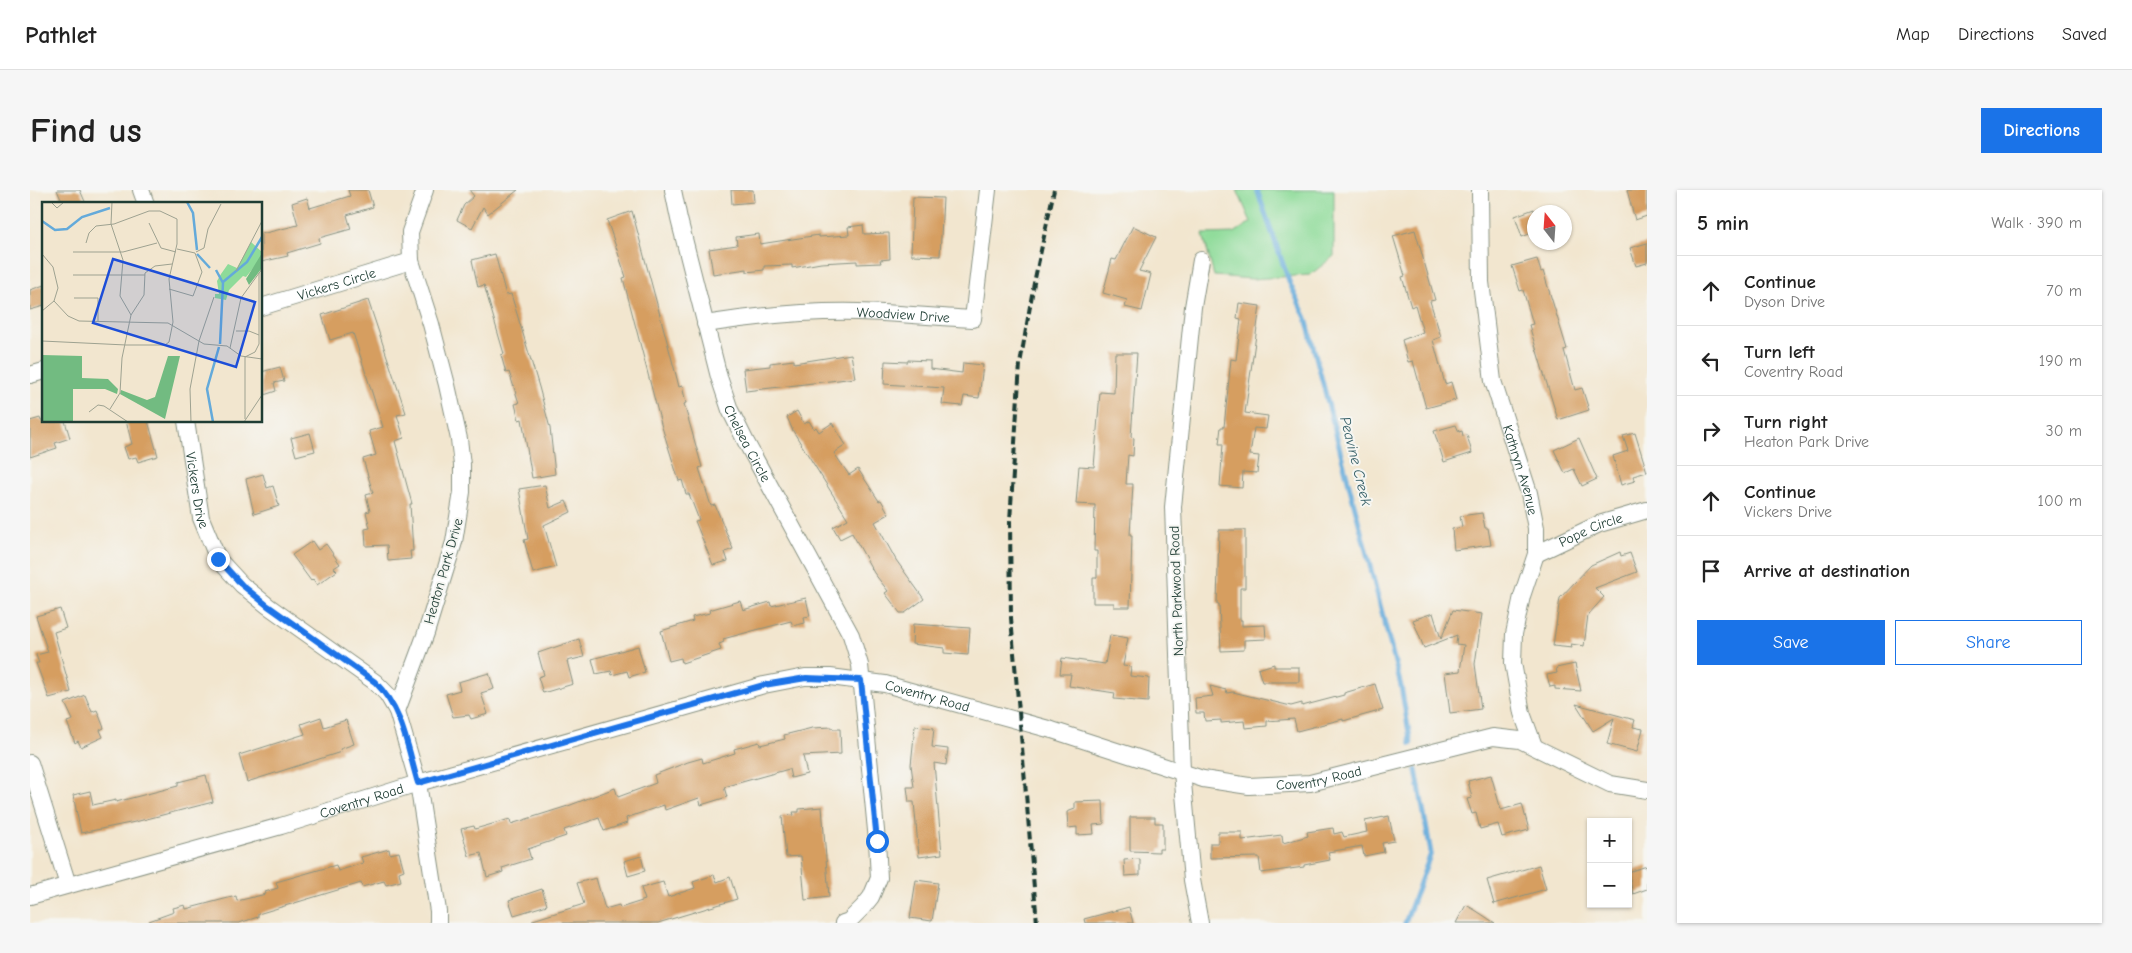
<!DOCTYPE html>
<meta charset="utf-8">
<style>
body{margin:0;font-family:"Comic Neue",sans-serif;background:#f6f6f6;color:#222}
.controls{position:absolute;right:15px;bottom:15px;display:grid;overflow:hidden;border-radius:0px;box-shadow:0 1px 4px #0004}
.controls button{width:45px;height:45px;display:grid;place-items:center;padding:0;border:0;border-bottom:1px solid #e0e0e0;background:#fff;color:#222;font:25px sans-serif}
.compass{position:absolute;left:1497px;top:15px;width:45px;height:45px;border-radius:50%;background:#fff;box-shadow:0 1px 4px #0004;rotate:343deg}
.stop{position:absolute;width:15px;height:15px;margin:-11px;border:4px solid #1a73e8;border-radius:50%;background:#fff}
.stop.end{background:#1a73e8;border-color:#fff;box-shadow:0 1px 5px #0008}
.list{margin:0;padding:0;list-style:none}
h2{display:flex;justify-content:space-between;align-items:center;height:65px;margin:0;padding:0 20px;font-size:21px}
h2 small{font-size:16px;font-weight:400;color:#767676}
.list li{display:grid;grid-template-columns:32px 1fr auto;gap:15px;align-items:center;box-sizing:border-box;height:70px;padding:0 20px;border-top:1px solid #e0e0e0}
.list b{display:block;font-size:19px;white-space:nowrap}
.list p{margin:0;font-size:16px;white-space:nowrap;color:#767676}
.list em{font-size:16px;font-style:normal;color:#767676}
.actions{display:flex;gap:10px;padding:15px 20px}
.actions a{flex:1;padding:11px 0;border:1px solid #1a73e8;border-radius:0px;text-align:center;font-size:18px;color:#1a73e8}
.actions .main{background:#1a73e8;color:#fff}
.icon{flex:none;width:28px;height:28px;fill:none;stroke:currentColor;stroke-width:2;stroke-linecap:round;stroke-linejoin:round}
.map{position:relative;flex:none;width:1617px;height:733px;overflow:hidden;border-radius:0px}
header{display:flex;align-items:center;gap:30px;box-sizing:border-box;height:70px;padding:0 25px;background:#fff;border-bottom:1px solid #e0e0e0}
header strong{font-size:24px}
nav{display:flex;gap:28px;margin-inline-start:auto;font-size:18px}
.intro{display:flex;align-items:center;justify-content:space-between;box-sizing:border-box;height:120px;padding:0 30px}
h1{margin:0;font-size:35px}
.button{padding:12px 22px;border-radius:0px;background:#1a73e8;color:#fff;font-size:18px;font-weight:700}
main{display:flex;gap:30px;padding:0 30px}
aside{flex:1;background:#fff;border-radius:0px;box-shadow:0 1px 4px #0004}
.map>svg:first-child{display:block}
.green{fill:#8edb99;stroke:#568c66}
.lines{fill:none;stroke-linecap:round;stroke-linejoin:round}
.stream{stroke:#64aada;stroke-width:5}
.building{fill:#d69e61}
.minor-casing{stroke:#889282;stroke-width:18}
.minor{stroke:#fff;stroke-width:16}
.rail{stroke:#1f3d34;stroke-width:4;stroke-dasharray:8 4;stroke-linecap:butt}
.route{stroke:#1a73e8;stroke-width:6}
.labels{text-anchor:middle;stroke-width:4;stroke-linejoin:round;paint-order:stroke}
.street-label{font-size:14px;fill:#1f3d34;stroke:#f6f6f2}
.water-label{font-size:15px;font-style:italic;fill:#345e66;stroke:#f6f6f2}
.inset-river{fill:none;stroke:#64aada;stroke-width:2.5}
.inset-road{fill:none;stroke:#9ea291;stroke-width:1}
.view{fill:#1d4ed8;fill-opacity:0.15;stroke:#1d4ed8;stroke-width:2.5}
.inset-edge{fill:none;stroke:#1f3d34;stroke-width:2.5}
</style>
<header>
<strong>Pathlet</strong>
<nav><a>Map</a><a>Directions</a><a>Saved</a></nav>
</header>
<div class="intro"><h1>Find us</h1><a class="button">Directions</a></div>
<main>
<div class="map">
<svg width="1617" height="733" viewBox="0 0 1617 733">
<rect width="100%" height="100%" fill="#f6f6f2"/>
<filter id="ink" filterUnits="userSpaceOnUse"><feTurbulence type="fractalNoise" baseFrequency=".02" numOctaves="2"/><feDisplacementMap in="SourceGraphic" scale="10" xChannelSelector="R" yChannelSelector="G"/><feConvolveMatrix kernelMatrix="1 2 1 2 8 2 1 2 1" color-interpolation-filters="sRGB"/></filter>
<filter id="wash" filterUnits="userSpaceOnUse"><feTurbulence type="fractalNoise" baseFrequency=".0096" numOctaves="4" result="noise"/><feDisplacementMap in="SourceGraphic" scale="20" xChannelSelector="R" yChannelSelector="G"/><feGaussianBlur stdDeviation="1.12" result="paint"/><feColorMatrix in="noise" values="0 0 0 0 0 0 0 0 0 0 0 0 0 0 0 0 0 1.4 0 .05"/><feComposite in="paint" operator="in"/></filter>
<g filter="url(#wash)">
<rect width="100%" height="100%" fill="#f2e6cf"/>
<!-- green -->
<polygon class="green" points="1207,0 1304,0 1304,66 1280,85 1222,89 1184,86 1173,44 1204,43 1221,32"/>
<g class="lines">
<!-- stream -->
<g class="stream">
<polyline points="1227,0 1260,94 1276,128 1371,496 1381,554"/>
<polyline points="1375,733 1401,663 1386,580"/>
</g>
</g>
<g id="blocks">
<!-- building -->
<g class="building">
<polygon points="27,0 50,0 56,14 33,14"/>
<polygon points="318,0 338,0 343,17 317,25 321,39 289,48 290,53 257,63 258,66 231,72 231,44 268,35 262,13 277,8 280,18 320,6"/>
<polygon points="439,0 488,0 458,24 453,17 442,38 427,30 434,15 444,6"/>
<polygon points="701,0 723,0 724,12 702,14"/>
<polygon points="1597,0 1617,0 1617,26 1605,30"/>
<polygon points="883,7 913,8 910,66 881,65"/>
<polygon points="1504,19 1504,42 1492,47 1485,26"/>
<polygon points="602,21 646,185 649,197 652,196 656,213 654,214 672,277 669,278 681,316 685,315 703,359 695,362 698,371 683,375 665,331 669,330 659,304 656,304 652,290 649,291 631,234 593,88 596,87 577,30"/>
<polygon points="833,35 834,44 859,43 860,69 850,70 851,73 827,74 827,71 791,73 762,78 762,75 734,76 734,80 717,82 717,79 683,84 679,59 707,55 706,47 729,44 730,54 789,45 789,47 819,45 818,37"/>
<polygon points="1103,36 1126,47 1109,81 1121,84 1112,121 1095,117 1097,110 1073,103 1082,69 1086,70"/>
<polygon points="1385,40 1405,110 1400,111 1411,147 1403,150 1415,194 1421,192 1426,210 1396,218 1383,171 1378,172 1372,150 1393,142 1385,115 1381,117 1372,87 1375,86 1363,46"/>
<polygon points="1617,53 1617,73 1606,76 1600,58"/>
<polygon points="465,64 476,105 481,104 509,197 520,238 525,284 502,288 492,229 489,230 485,214 489,213 479,182 476,183 471,165 474,164 454,95 448,97 442,70"/>
<polygon points="1507,69 1511,82 1513,81 1537,159 1534,160 1545,200 1552,198 1559,220 1528,230 1499,135 1503,134 1493,100 1490,101 1482,76"/>
<polygon points="14,95 14,116 0,120 0,100"/>
<polygon points="338,110 376,223 367,225 374,248 365,251 382,314 380,314 383,361 380,361 381,369 358,371 357,355 336,356 335,339 340,338 336,322 340,321 336,305 343,303 333,269 346,265 339,241 353,237 323,143 300,150 292,125"/>
<polygon points="1209,113 1230,116 1215,223 1238,226 1236,239 1224,238 1220,265 1229,266 1227,283 1213,282 1212,298 1190,296 1193,254 1189,254 1191,237 1194,237 1201,169 1206,170 1211,129 1207,128"/>
<polygon points="1085,163 1107,163 1101,247 1104,248 1103,266 1098,265 1096,294 1103,294 1100,345 1102,345 1100,417 1084,417 1084,413 1063,413 1063,388 1067,388 1067,361 1064,361 1065,315 1046,314 1049,276 1064,277 1070,202 1084,203"/>
<polygon points="821,164 825,188 716,201 713,179 740,176 740,173 764,170 764,173"/>
<polygon points="878,170 900,171 900,179 932,183 933,173 953,175 949,208 934,206 932,216 912,214 914,198 854,194 855,171 878,172"/>
<polygon points="250,177 254,191 244,193 246,201 231,206 231,182"/>
<polygon points="767,221 774,234 779,231 784,239 786,237 789,242 802,233 816,255 804,263 819,285 828,279 849,311 851,310 859,324 845,332 866,370 894,409 875,423 870,423 855,403 858,401 844,383 822,343 810,349 803,337 818,329 763,241 757,227"/>
<polygon points="10,228 11,231 35,231 40,248 25,253 27,258 0,267 0,231"/>
<polygon points="96,231 118,231 128,266 108,272 106,267 98,269 94,257 102,254"/>
<polygon points="1426,235 1429,242 1432,241 1433,246 1437,245 1442,263 1414,272 1404,241"/>
<polygon points="280,243 285,261 266,266 261,248"/>
<polygon points="1605,243 1617,282 1603,286 1605,291 1591,295 1583,266 1598,261 1593,246"/>
<polygon points="1549,248 1567,289 1552,296 1544,279 1535,283 1524,260"/>
<polygon points="233,284 237,298 243,296 249,316 224,324 216,289"/>
<polygon points="515,295 520,318 536,311 541,322 514,335 526,377 503,383 494,350 498,349 489,299"/>
<polygon points="1452,323 1455,338 1458,338 1461,355 1424,360 1422,339 1432,337 1430,326"/>
<polygon points="1189,340 1215,340 1215,398 1210,398 1210,430 1212,430 1212,436 1235,435 1236,449 1214,450 1214,460 1191,461 1189,414 1187,414"/>
<polygon points="282,351 288,360 296,354 310,374 304,378 307,381 287,395 283,389 281,391 262,365"/>
<polygon points="1590,362 1591,366 1600,363 1607,382 1565,398 1574,407 1558,425 1554,456 1541,454 1542,458 1523,456 1530,408 1561,375"/>
<polygon points="776,408 780,426 774,427 775,433 763,436 761,431 726,440 693,449 694,452 689,454 691,460 652,473 651,468 639,471 631,441 663,431 662,427 680,423 679,420 710,411 713,420 740,412 741,416"/>
<polygon points="30,419 36,438 24,442 41,502 19,508 6,473 9,473 6,465 18,462 6,426"/>
<polygon points="1423,420 1452,424 1445,474 1451,519 1420,523 1415,483 1430,481 1434,455 1426,454 1427,445 1394,458 1383,430 1403,423 1411,449"/>
<polygon points="883,434 940,438 938,465 914,463 914,458 882,454"/>
<polygon points="1080,445 1098,448 1093,476 1101,477 1100,486 1119,488 1118,512 1084,509 1085,503 1039,496 1041,484 1030,484 1032,468 1075,474"/>
<polygon points="549,449 554,467 537,471 543,494 513,503 508,487 514,485 508,463"/>
<polygon points="608,456 615,482 599,487 597,481 582,485 581,481 566,484 562,469"/>
<polygon points="1244,474 1244,477 1269,477 1269,492 1232,492 1228,479"/>
<polygon points="1545,474 1551,501 1525,499 1525,496 1520,497 1517,485 1527,483 1526,478"/>
<polygon points="459,483 464,499 451,503 458,524 441,529 439,525 423,527 416,504 430,500 428,492"/>
<polygon points="1345,494 1353,520 1313,531 1313,529 1267,541 1264,529 1237,531 1237,536 1215,538 1214,531 1191,533 1191,530 1175,531 1174,523 1166,523 1165,508 1183,506 1180,496 1196,500 1197,503 1203,502 1261,516 1272,513 1272,516 1314,505 1314,503"/>
<polygon points="55,505 62,522 67,520 74,538 70,540 73,547 51,557 48,551 45,553 37,532 43,530 35,513"/>
<polygon points="1546,514 1605,530 1603,537 1613,539 1607,562 1577,554 1584,528 1563,541"/>
<polygon points="291,527 294,537 316,530 324,554 310,559 311,562 217,592 209,565 275,544 271,534"/>
<polygon points="885,536 904,538 902,557 918,559 916,575 904,573 912,664 889,667 884,612 879,612 877,597 884,597 881,575"/>
<polygon points="802,537 803,539 810,539 811,564 773,566 777,584 761,588 759,579 694,597 697,607 671,615 669,608 635,620 634,615 596,628 597,633 574,641 569,628 534,640 536,646 498,659 501,669 472,678 473,682 457,687 451,663 439,666 431,639 444,636 445,639 480,629 481,634 538,616 585,598 588,607 626,593 624,585 658,572 672,568 673,573 705,563 704,559 729,552 730,555 755,549 754,545 782,538"/>
<polygon points="176,585 183,612 105,632 51,643 43,605 60,601 63,615 86,610 86,612 148,596 148,592"/>
<polygon points="1461,585 1471,620 1492,614 1499,640 1472,647 1468,634 1450,639 1446,623 1442,624 1437,609 1442,608 1438,591"/>
<polygon points="1073,611 1074,634 1063,635 1064,644 1047,645 1047,637 1038,638 1037,622 1045,619 1045,612"/>
<polygon points="792,617 799,707 775,710 771,666 756,667 752,626 764,625 763,622 769,622 769,619"/>
<polygon points="1359,626 1364,651 1352,653 1354,662 1334,666 1332,656 1298,662 1300,670 1274,675 1274,677 1231,683 1229,667 1180,668 1180,653 1188,653 1188,642 1212,642 1212,650 1252,645 1253,653 1278,646 1277,642 1303,638 1304,644 1312,642 1314,647 1337,642 1335,631"/>
<polygon points="1100,627 1125,627 1125,633 1133,633 1133,659 1129,659 1129,662 1100,661"/>
<polygon points="359,659 360,664 369,662 374,680 369,682 371,691 356,695 354,691 332,697 331,693 228,724 228,727 209,733 119,733 119,731 144,722 143,718 155,715 156,719 206,706 207,711 236,704 235,702 248,698 246,692 306,675 308,681 333,673 331,667"/>
<polygon points="611,666 615,681 598,686 594,671"/>
<polygon points="1110,669 1110,685 1095,686 1094,670"/>
<polygon points="1509,675 1516,699 1464,714 1457,690"/>
<polygon points="1617,676 1617,699 1603,704 1598,682"/>
<polygon points="684,685 687,692 700,687 707,709 628,733 503,733 503,730 554,714 547,693 562,689 566,688 575,719 589,715 590,718 615,710 611,698 633,692 638,707 665,698 663,692"/>
<polygon points="886,690 908,693 902,731 880,728"/>
<polygon points="512,699 517,715 484,725 479,710"/>
<polygon points="1436,715 1445,720 1465,733 1426,733"/>
<polygon points="1099,717 1103,733 1055,733 1054,729"/>
</g>
</g>
</g>
<g filter="url(#ink)">
<use href="#blocks" fill-opacity="0" stroke="#889282" stroke-width="1"/>
<g class="lines">
<!-- minor casing -->
<g class="minor-casing">
<g id="minor">
<polyline points="111,0 116,14"/>
<polyline points="395,0 380,42 381,71 401,134 417,195 429,249 432,275 432,302 424,352 396,443 367,521 388,593 408,721 408,733"/>
<path id="s1" d="M643,0L649,29L689,187L700,220L716,252L821,445L830,475L847,651L849,688L841,707L833,717L819,731L813,733"/>
<path id="s2" d="M1450,0L1451,92L1463,191L1499,303L1506,338V364L1492,406L1484,444L1483,473L1492,523L1504,556"/>
<path id="s3" d="M231,117L381,71"/>
<path id="s4" d="M675,134C725,126 777,121 828,122C866,123 905,127 943,129L958,0"/>
<polyline points="0,185 14,181"/>
<path id="s5" d="M156,231L171,328L188,369L212,395L238,416L345,492L357,504L367,521"/>
<path id="s6" d="M1506,364L1569,334L1617,320"/>
<polyline points="0,573 38,695"/>
<path id="s7" d="M0,706L251,636L388,593L734,495L775,487H800L855,494L1022,540L1173,589L1219,596L1280,593L1463,547L1490,550L1580,594L1617,600"/>
<polyline points="1170,733 1162,690 1152,582 1143,317 1163,117 1171,70"/>
</g>
</g>
<!-- minor -->
<use href="#minor" class="minor"/>
<!-- rail -->
<polyline class="rail" points="1007,733 981,428 980,331 990,174 1004,93 1024,0"/>
</g>
</g>
<g class="lines" filter="url(#ink)">
<!-- route -->
<path class="route" d="M188,369L212,395L238,416L345,492C373,520 377,556 388,593L734,495L776,488L831,490L847,651"/>
</g>
<g class="labels">
<!-- street labels -->
<g class="street-label">
<text dy="5" stroke="none"><textPath href="#s3" startOffset="79">Vickers Circle</textPath></text>
<text dy="5" stroke="none"><textPath href="#s4" startOffset="199">Woodview Drive</textPath></text>
<text dy="5" stroke="none"><textPath href="#s1" startOffset="265">Chelsea Circle</textPath></text>
<text dy="5" stroke="none"><textPath href="#s2" startOffset="285">Kathryn Avenue</textPath></text>
<text dy="5" stroke="none"><textPath href="#s5" startOffset="70">Vickers Drive</textPath></text>
<text dy="5" stroke="none"><textPath href="#s6" startOffset="60">Pope Circle</textPath></text>
<text transform="translate(413 381) rotate(-74)" y="5">Heaton Park Drive</text>
<text transform="translate(1146 401) rotate(-92)" y="5">North Parkwood Road</text>
<text dy="5" stroke="none"><textPath href="#s7" startOffset="930">Coventry Road</textPath></text>
<text dy="5" stroke="none"><textPath href="#s7" startOffset="1335">Coventry Road</textPath></text>
<text dy="5" stroke="none"><textPath href="#s7" startOffset="345">Coventry Road</textPath></text>
</g>
<!-- water labels -->
<g class="water-label">
<text transform="translate(1326 271) rotate(76)" y="5">Peavine Creek</text>
</g>
</g>
<!-- overview -->
<g transform="translate(12 12)">
<rect width="220" height="220" fill="#f2e6cf"/>
<path d="M209,40L220,50V55L204,75L201,74L187,88L184,98L173,96V92H177L175,79L179,72L186,62L195,66Z" fill="#8edb99"/>
<path d="M220,51V66L207,83L204,77ZM0,153L40,154V176L66,177L76,187L75,192L63,187H31V220H0ZM126,154H138L123,217L78,192L79,188L105,198L113,195Z" fill="#72bb81"/>
<path class="inset-river" d="M145,0L151,11L155,48M0,19L13,28L25,27L40,15L68,6M155,52L168,66M174,68L181,81L178,142M181,80L205,60L220,35M171,220L165,187L177,145"/>
<path class="inset-road" d="M9,0L15,6L22,0M70,0L69,22L81,58L78,94L89,113M107,21L119,46L134,50M31,50H81L115,41M154,50L162,46L166,27L179,2M0,52L11,65L16,86L12,99L0,109M194,69L220,19M31,73H103M127,87L151,94L160,70L153,51L135,47M32,96H56V119M12,99L26,114L37,119L126,121L162,142L185,144L199,154L220,157M194,129H207L217,133M0,139L84,143H123L127,140L131,120L127,77L135,42V17L118,9H107L72,22L54,24L47,31L44,41M188,146L199,96L220,67M68,207L78,191L80,156L89,113L102,93L103,71L113,64L130,62M47,210L56,203L62,204L86,220M203,217V155L213,150L217,142V71M149,220L148,187L157,139L172,95M202,220L220,193"/>
<path class="view" d="M71,57L213,100L194,165L51,121Z"/>
<rect width="220" height="220" class="inset-edge"/>
</g>
</svg>
<div class="controls">
<button>+</button>
<button>−</button>
</div>
<svg class="compass" viewBox="-18 -18 36 36"><path d="M0-13l5 13h-10z" fill="#e53935"/><path d="M0 13l5-13h-10z" fill="#767676"/></svg>
<div class="stop" style="left:847px;top:651px"></div>
<div class="stop end" style="left:188px;top:369px"></div>
</div>
<aside>
<h2>5 min<small>Walk · 390 m</small></h2>
<ul class="list">
<li><svg class="icon" aria-label="ahead" viewBox="0 0 24 24"><path d="M12 20V5M6 11l6-6 6 6"/></svg><div><b>Continue</b><p>Dyson Drive</p></div><em>70 m</em></li>
<li><svg class="icon" aria-label="left" viewBox="0 0 24 24"><path d="M17 20v-9H6M10 6l-5 5 5 5"/></svg><div><b>Turn left</b><p>Coventry Road</p></div><em>190 m</em></li>
<li><svg class="icon" aria-label="right" viewBox="0 0 24 24"><path d="M7 20v-9h11M14 6l5 5-5 5"/></svg><div><b>Turn right</b><p>Heaton Park Drive</p></div><em>30 m</em></li>
<li><svg class="icon" aria-label="ahead" viewBox="0 0 24 24"><path d="M12 20V5M6 11l6-6 6 6"/></svg><div><b>Continue</b><p>Vickers Drive</p></div><em>100 m</em></li>
<li><svg class="icon" aria-label="arrive" viewBox="0 0 24 24"><path d="M6 21V4h12l-3 4 3 4H6"/></svg><div><b>Arrive at destination</b></div></li>
</ul>
<div class="actions"><a class="main">Save</a><a>Share</a></div>
</aside>
</main>
